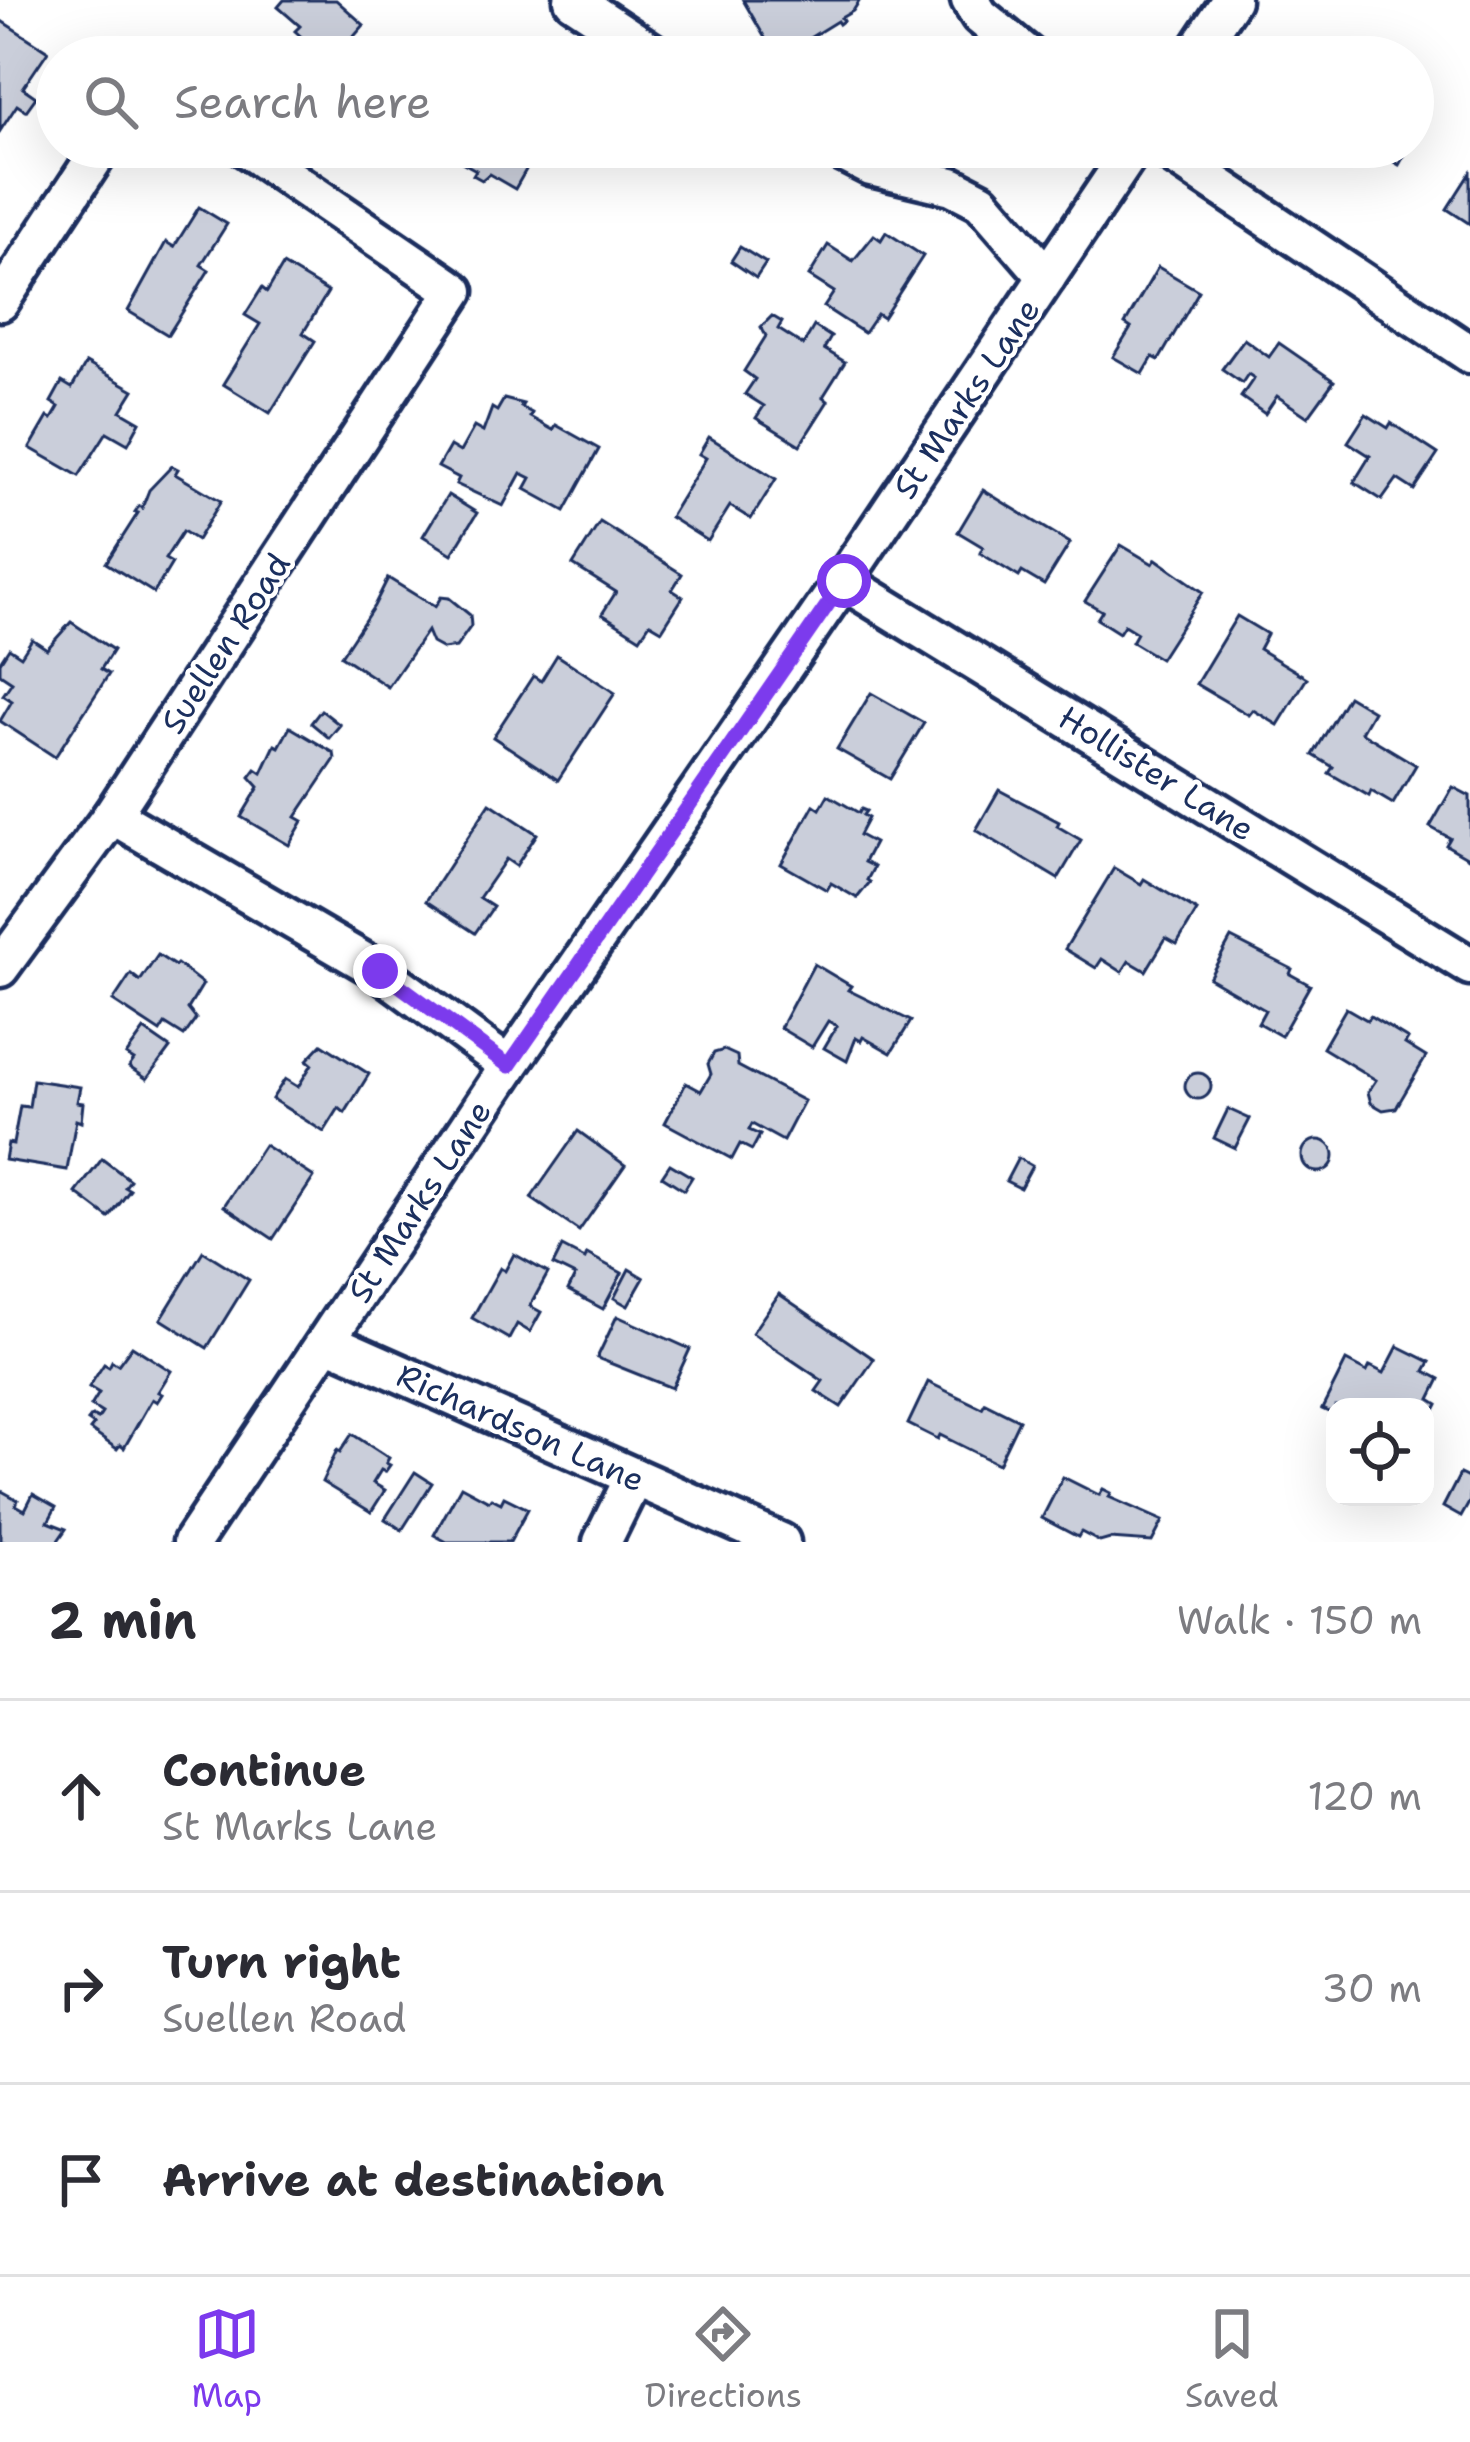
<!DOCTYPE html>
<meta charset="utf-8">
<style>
body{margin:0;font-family:"Shantell Sans",sans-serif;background:#f2f2f3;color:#2b2b33}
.controls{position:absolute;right:36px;bottom:36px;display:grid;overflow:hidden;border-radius:24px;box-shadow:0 12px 48px #0002}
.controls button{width:108px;height:108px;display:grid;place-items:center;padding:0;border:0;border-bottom:3px solid #e1e1e2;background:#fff;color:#2b2b33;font:60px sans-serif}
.stop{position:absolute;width:36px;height:36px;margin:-27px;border:9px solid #7c3aed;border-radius:50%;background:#fff}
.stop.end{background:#7c3aed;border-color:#fff;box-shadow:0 3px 12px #0008}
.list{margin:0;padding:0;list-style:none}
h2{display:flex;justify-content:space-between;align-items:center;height:156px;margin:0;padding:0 48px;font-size:51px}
h2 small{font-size:39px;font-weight:400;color:#7c7c81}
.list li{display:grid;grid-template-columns:78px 1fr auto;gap:36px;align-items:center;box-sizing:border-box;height:192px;padding:0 48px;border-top:3px solid #e1e1e2}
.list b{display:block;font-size:45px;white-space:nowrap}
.list p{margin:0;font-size:39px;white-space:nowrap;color:#7c7c81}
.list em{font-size:39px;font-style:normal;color:#7c7c81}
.icon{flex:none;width:66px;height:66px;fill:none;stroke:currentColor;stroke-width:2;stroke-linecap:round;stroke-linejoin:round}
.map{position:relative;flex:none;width:1470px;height:1542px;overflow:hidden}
.search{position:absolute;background:#fff;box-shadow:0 12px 48px #0002;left:36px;right:36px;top:36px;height:132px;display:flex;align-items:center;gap:30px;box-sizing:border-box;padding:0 42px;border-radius:66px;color:#7c7c81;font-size:45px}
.sheet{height:732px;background:#fff}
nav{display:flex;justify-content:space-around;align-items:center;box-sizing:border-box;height:168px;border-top:3px solid #e1e1e2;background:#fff;font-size:33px;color:#7c7c81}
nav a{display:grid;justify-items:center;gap:6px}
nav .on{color:#7c3aed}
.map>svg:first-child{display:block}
.building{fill:#caceda;stroke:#1b2f5e;stroke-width:3}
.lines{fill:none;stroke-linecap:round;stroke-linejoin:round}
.minor-casing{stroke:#1b2f5e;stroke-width:45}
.minor{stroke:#fff;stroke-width:36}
.route{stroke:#7c3aed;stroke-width:15}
.labels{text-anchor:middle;stroke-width:9;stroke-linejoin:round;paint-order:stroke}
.street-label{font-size:33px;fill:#1b2f5e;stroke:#fff}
</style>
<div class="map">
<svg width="1470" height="1542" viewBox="0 0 1470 1542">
<rect width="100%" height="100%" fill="#fff"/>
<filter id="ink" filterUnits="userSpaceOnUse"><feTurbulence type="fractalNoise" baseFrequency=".00833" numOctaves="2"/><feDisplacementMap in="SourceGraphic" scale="24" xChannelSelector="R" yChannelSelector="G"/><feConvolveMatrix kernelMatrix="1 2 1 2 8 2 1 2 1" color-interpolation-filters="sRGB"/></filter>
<g filter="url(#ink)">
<!-- building -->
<g class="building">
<polygon points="284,0 336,0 364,25 336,57 324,57 295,31 300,26 278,7"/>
<polygon points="743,0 860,0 853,11 841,18 843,21 839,24 837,21 803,42 810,55 806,57 776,57"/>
<polygon points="0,20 48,51 23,88 36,97 26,111 17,105 0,131"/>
<polygon points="444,147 539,147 515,189 489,174 482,180 473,175 476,170 442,151"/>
<polygon points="1367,147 1409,147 1399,165"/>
<polygon points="1470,173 1470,224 1447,209"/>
<polygon points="199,207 227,224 201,265 209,270 168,335 128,311 166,242 174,247"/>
<polygon points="886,232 923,256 883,318 877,314 864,333 824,307 834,292 809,276 828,245 853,261 874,235 881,240"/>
<polygon points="740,247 766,263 756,278 731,261"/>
<polygon points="283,265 328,292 303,333 315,341 270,413 223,384 260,324 245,315 262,288 267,292"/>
<polygon points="1158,267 1199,291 1159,360 1153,357 1143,374 1113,357 1131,328 1125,324"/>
<polygon points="772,316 782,322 778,329 803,345 814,326 831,337 824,349 845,362 823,397 828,401 800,445 756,418 764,406 745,394 755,379 744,371 766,336 761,327"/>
<polygon points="1244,339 1269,357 1279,343 1334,381 1308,417 1277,396 1265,414 1241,397 1254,378 1248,374 1242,383 1222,369"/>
<polygon points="86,363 134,390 121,411 140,422 128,444 107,432 79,476 30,448 48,417 52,419 59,407 51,402 62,382 72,388"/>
<polygon points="504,399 523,404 521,407 532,413 530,417 553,430 556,425 599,449 565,511 525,489 531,478 521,473 503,506 456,484 459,478 438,467 450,446 460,452 474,427 483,432 492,408 497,411"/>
<polygon points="1366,414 1388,428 1391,423 1438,454 1414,490 1397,479 1382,500 1354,482 1370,456 1348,442"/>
<polygon points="709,437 776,479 751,519 730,506 708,541 670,517 706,458 699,454"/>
<polygon points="172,466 178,469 175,474 221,501 197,540 183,531 165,559 172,563 154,593 106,563 138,513 135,512 139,506 142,508 149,490"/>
<polygon points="983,490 1070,543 1044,585 1022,572 1019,577 980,553 983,547 958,532"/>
<polygon points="448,495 477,513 452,554 423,536"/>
<polygon points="600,522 682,574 672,590 683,597 662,630 650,623 640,638 602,614 616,592 573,565"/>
<polygon points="1121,545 1153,564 1156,559 1203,592 1160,659 1132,642 1137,633 1124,625 1119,633 1097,619 1102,611 1085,601"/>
<polygon points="388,578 435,607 441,597 449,598 470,615 471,626 456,647 443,649 432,643 427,631 388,687 341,656 374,606"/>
<polygon points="1237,616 1267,634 1259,649 1307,678 1278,725 1253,710 1249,715 1196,684"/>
<polygon points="71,622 113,650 101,669 109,674 55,757 0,721 12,701 3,695 12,682 0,674 0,662 9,648 21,656 32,639 47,649"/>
<polygon points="557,655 615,693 558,780 493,737 533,676 541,681"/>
<polygon points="871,693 924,723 890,779 837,749"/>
<polygon points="1348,696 1373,711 1361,732 1416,765 1393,804 1371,791 1369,796 1329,773 1333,767 1313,755"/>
<polygon points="321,710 340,725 329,738 311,723"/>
<polygon points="290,727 334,753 335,759 296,817 303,821 289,845 241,817 259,787 250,777 256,769 262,773 275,745 279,747"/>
<polygon points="1453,787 1470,796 1470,859 1446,845 1450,838 1430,827"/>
<polygon points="999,790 1059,822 1057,826 1081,840 1058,879 976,830"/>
<polygon points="828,795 859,813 861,809 866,811 863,815 868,818 859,835 874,843 864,862 874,867 867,880 870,882 857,898 831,883 827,890 781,864 814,805 820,809"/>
<polygon points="490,803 537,834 516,866 506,859 479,898 493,907 475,933 426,901"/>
<polygon points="1114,868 1141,884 1144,879 1197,911 1177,944 1166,938 1146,971 1129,961 1122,972 1102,959 1096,968 1065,949"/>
<polygon points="1231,938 1292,969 1290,974 1310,985 1281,1036 1258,1023 1265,1010 1209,978"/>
<polygon points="158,955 175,966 177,964 203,984 188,1009 196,1019 184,1036 165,1024 160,1032 113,1001 131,974 140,981"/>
<polygon points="814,964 851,986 848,990 911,1021 891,1053 863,1037 861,1041 856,1038 847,1061 824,1048 837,1026 828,1021 812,1047 780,1028"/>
<polygon points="1346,1008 1367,1020 1370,1016 1408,1039 1405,1044 1426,1057 1396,1108 1383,1110 1371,1103 1368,1092 1376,1080 1323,1048"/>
<polygon points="144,1030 170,1048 147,1079 129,1067 134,1060 126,1055"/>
<polygon points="322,1044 369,1074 345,1113 339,1108 324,1132 272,1099 285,1079 298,1087 312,1064 307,1060"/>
<polygon points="724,1050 737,1056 738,1066 804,1101 783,1141 752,1124 749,1130 760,1135 752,1150 740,1144 732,1159 665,1123 686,1083 701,1091 711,1074 708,1064 714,1053"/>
<circle cx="1198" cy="1086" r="13"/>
<polygon points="33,1080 80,1087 77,1102 83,1103 81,1122 76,1120 67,1170 5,1160 8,1143 13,1144 20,1106 29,1107"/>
<polygon points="1228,1109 1250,1119 1235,1148 1214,1138"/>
<polygon points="578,1131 625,1165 579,1231 531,1198"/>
<circle cx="1318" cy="1156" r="16"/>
<polygon points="264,1145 314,1177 273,1239 224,1206"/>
<polygon points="1018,1158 1032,1166 1020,1188 1006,1181"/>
<polygon points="102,1159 130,1180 125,1187 130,1190 109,1218 76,1193"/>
<polygon points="670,1164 692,1177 684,1190 662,1176"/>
<polygon points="562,1247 585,1259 587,1254 622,1273 603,1309 568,1290 575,1276 553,1265"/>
<polygon points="203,1251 249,1280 207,1348 161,1319"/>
<polygon points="514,1254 548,1273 530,1306 541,1312 530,1332 517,1324 509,1339 472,1318 500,1268 505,1271"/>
<polygon points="629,1269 644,1278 628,1306 614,1298"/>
<polygon points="779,1294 874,1359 841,1407 816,1391 823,1381 752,1333"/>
<polygon points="617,1316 690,1349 672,1388 597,1358"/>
<polygon points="132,1346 171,1371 158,1392 162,1394 157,1402 152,1399 124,1448 120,1445 117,1449 90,1430 94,1425 88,1421 92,1416 98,1419 102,1413 91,1406 99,1393 89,1387 104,1364 109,1367 112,1361 118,1365"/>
<polygon points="1398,1346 1430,1362 1425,1371 1440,1379 1430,1399 1438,1404 1425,1430 1425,1407 1335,1407 1335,1415 1322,1409 1346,1361 1367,1372 1370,1366 1384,1373"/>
<polygon points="928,1382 982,1408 985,1403 1019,1420 998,1464 940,1435 938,1439 908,1424"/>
<polygon points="352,1434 389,1458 386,1463 390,1465 385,1472 381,1470 373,1483 385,1490 371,1512 322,1482 337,1450 340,1452"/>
<polygon points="415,1472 432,1483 402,1530 385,1519"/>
<polygon points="1460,1474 1470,1479 1470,1501 1461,1517 1443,1507"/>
<polygon points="1063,1477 1099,1495 1103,1489 1111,1493 1109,1497 1163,1521 1152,1542 1110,1539 1100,1542 1081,1532 1078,1537 1042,1518"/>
<polygon points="461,1486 489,1501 491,1498 501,1503 504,1497 528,1509 510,1542 447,1542 434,1535"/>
<polygon points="0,1490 18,1500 16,1505 25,1510 33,1494 56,1507 48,1522 66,1529 57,1542 0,1542"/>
</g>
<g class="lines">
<!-- minor casing -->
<g class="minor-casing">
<g id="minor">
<polyline points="573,0 659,57"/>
<polyline points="970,0 980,16 1030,57"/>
<polyline points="1193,57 1231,0"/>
<polyline points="832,147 871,167 952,186 981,201 1047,277"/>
<polyline points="1161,147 1470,354"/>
<polyline points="0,302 102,147"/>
<polyline points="843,581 1470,966"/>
<polyline points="112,815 380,971 509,1066"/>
<polyline points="0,968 112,815 455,291 244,147"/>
<polyline points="327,1341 781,1542"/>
<polyline points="192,1542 509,1066 843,581 1134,147"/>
<polyline points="602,1542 634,1477"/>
</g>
</g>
<!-- minor -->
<use href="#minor" class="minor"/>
</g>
</g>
<g class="lines" filter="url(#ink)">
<!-- route -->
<polyline class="route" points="380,971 509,1066 844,581"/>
</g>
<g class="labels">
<!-- street labels -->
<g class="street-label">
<text transform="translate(966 398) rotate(-56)" y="12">St Marks Lane</text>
<text transform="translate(225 643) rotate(-57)" y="12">Suellen Road</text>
<text transform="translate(1157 773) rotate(32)" y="12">Hollister Lane</text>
<text transform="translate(419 1201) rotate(-57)" y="12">St Marks Lane</text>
<text transform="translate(521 1427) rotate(24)" y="12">Richardson Lane</text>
</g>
</g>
</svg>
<div class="controls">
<button><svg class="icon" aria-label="locate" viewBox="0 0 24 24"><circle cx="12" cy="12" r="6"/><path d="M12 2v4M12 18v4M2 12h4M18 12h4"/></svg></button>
</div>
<div class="stop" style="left:844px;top:581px"></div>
<div class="stop end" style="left:380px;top:971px"></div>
<div class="search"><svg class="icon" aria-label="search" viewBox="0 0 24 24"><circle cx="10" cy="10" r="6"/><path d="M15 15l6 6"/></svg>Search here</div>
</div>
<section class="sheet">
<h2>2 min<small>Walk · 150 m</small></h2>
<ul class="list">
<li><svg class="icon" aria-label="ahead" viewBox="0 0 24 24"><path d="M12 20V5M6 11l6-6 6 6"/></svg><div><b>Continue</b><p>St Marks Lane</p></div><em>120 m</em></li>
<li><svg class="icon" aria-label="right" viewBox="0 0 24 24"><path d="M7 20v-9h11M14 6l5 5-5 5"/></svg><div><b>Turn right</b><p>Suellen Road</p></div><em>30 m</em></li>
<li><svg class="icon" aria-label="arrive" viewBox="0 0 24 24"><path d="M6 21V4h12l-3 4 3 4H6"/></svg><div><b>Arrive at destination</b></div></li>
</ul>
</section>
<nav>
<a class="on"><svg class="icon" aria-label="map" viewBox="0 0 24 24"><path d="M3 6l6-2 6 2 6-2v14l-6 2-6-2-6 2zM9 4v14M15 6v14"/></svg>Map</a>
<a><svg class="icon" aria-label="directions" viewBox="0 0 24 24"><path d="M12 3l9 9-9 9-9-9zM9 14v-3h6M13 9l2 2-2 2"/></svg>Directions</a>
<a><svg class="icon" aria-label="saved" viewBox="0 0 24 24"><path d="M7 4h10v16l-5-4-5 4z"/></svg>Saved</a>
</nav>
